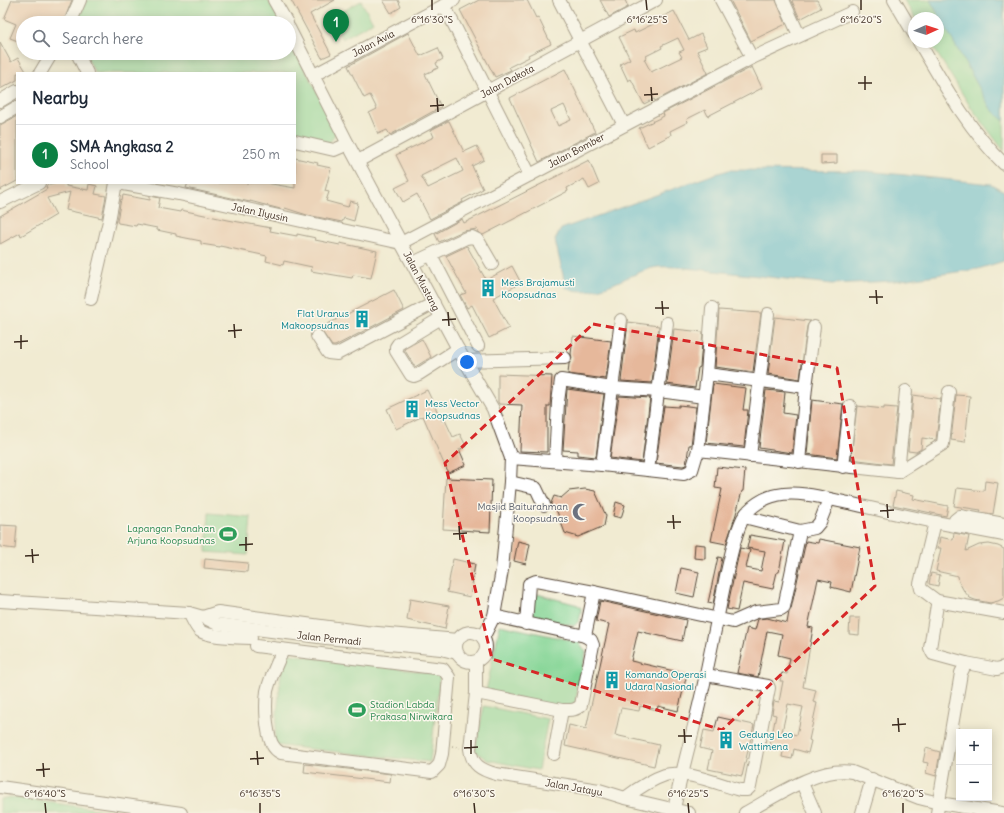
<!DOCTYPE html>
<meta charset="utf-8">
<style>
body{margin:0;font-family:Delius,sans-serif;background:#f2f2f3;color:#1f2937}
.controls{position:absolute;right:12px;bottom:12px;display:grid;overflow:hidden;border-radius:0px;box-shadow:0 2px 10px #0003}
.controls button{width:36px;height:36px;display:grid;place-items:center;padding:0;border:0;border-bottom:1px solid #e0e1e3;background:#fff;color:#1f2937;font:20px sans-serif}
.compass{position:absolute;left:908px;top:12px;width:36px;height:36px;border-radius:50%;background:#fff;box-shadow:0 2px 10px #0003;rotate:87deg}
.you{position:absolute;left:467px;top:362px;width:14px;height:14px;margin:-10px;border:3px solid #fff;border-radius:50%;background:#1a73e8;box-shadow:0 0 0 6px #1a73e833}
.badge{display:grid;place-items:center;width:26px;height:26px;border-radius:50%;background:#0b8043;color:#fff;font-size:13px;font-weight:700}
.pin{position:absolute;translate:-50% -33px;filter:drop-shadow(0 1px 2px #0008)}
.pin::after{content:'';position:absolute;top:21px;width:14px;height:12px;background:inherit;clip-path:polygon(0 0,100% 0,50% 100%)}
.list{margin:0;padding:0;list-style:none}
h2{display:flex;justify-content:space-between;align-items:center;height:52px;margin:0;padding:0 16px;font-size:17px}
h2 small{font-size:13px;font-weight:400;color:#747a83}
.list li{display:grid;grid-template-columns:26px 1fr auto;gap:12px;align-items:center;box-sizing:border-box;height:60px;padding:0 16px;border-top:1px solid #e0e1e3}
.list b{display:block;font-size:15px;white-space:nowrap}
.list p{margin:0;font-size:13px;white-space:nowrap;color:#747a83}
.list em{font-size:13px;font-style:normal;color:#747a83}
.icon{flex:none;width:22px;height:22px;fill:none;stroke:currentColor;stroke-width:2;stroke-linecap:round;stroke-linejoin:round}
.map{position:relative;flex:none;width:1004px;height:813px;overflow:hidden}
.search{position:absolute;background:#fff;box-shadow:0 2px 10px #0003;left:16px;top:16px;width:280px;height:44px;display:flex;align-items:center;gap:10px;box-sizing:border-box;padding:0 14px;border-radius:22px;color:#747a83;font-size:15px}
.panel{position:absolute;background:#fff;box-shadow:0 2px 10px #0003;left:16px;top:72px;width:280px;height:112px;border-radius:0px}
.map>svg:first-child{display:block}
.green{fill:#85d596;stroke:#60805a}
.water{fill:#54b8d3;stroke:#487178}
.building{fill:#e6b89b;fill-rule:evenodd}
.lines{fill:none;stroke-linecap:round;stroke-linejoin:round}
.minor-casing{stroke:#564739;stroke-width:14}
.path{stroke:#564739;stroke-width:1.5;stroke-dasharray:1 3;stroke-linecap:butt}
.minor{stroke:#fff;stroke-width:12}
.marked{fill:none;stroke:#d62828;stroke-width:3;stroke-dasharray:8 5;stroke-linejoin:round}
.ticks{fill:none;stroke:#3b2a1e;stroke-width:1.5}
.labels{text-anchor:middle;stroke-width:3;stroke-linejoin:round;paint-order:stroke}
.street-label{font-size:10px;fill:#3b2a1e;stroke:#fbf7ec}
.culture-label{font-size:10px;fill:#0d838f;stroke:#fbf7ec;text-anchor:start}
.worship-label{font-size:10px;fill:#5b616d;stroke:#fbf7ec;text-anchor:end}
.leisure-label{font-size:10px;fill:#27864d;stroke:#fbf7ec;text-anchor:end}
.ticks-label{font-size:10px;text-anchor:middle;fill:#3b2a1e;stroke:#fbf7ec;stroke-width:3;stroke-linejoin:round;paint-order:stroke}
</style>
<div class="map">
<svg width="1004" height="813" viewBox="0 0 1004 813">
<rect width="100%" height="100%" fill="#fbf7ec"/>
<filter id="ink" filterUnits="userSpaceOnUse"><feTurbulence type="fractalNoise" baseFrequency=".025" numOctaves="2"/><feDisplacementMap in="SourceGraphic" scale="8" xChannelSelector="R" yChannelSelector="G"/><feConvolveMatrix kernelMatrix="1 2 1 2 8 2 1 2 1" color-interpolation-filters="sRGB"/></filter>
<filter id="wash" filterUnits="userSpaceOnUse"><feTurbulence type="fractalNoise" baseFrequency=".012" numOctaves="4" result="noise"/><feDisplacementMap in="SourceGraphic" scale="16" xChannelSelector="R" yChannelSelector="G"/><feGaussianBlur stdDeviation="0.9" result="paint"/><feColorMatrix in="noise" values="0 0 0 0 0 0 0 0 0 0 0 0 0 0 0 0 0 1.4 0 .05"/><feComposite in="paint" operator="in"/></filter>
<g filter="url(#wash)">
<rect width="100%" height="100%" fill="#f1ebd2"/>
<!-- green -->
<g class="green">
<polygon points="86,0 268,0 281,23 77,23"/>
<polygon points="904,0 1004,0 1004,151 970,106 930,42 938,42 938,18 915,18"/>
<polygon points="361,1 373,22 342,39 331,18"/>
<path d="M289,39L335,126C336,136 333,140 325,146L295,139V73H95L85,53H289Z"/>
<polygon points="209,513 251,517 248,555 206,552"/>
<path d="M533,593L578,605L581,608C581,616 580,621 574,626L524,614Z"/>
<polygon points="500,625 579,642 586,652 575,703 564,709 486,691"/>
<polygon points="283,653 440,674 430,762 274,745"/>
<polygon points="484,706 548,719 538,770 487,760 475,751"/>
<polygon points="11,797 125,813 0,813 0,799"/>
</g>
<!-- water -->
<g class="water">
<polygon points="930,0 1004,0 1004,121 991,109"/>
<path d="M729,170L867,171L991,184L1004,191V261L978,269L894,281L832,284L677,267C669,267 659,266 652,268C624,276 596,299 566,288L555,240L561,229L712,175Z"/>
</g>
<g id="blocks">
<!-- building -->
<g class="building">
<polygon points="12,0 72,0 63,23 23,23 23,43 10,38 16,24 4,19"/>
<polygon points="291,0 335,0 310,14 331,54 322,58"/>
<polygon points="383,0 398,0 401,7 391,13"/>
<polygon points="479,0 527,0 536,18 538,17 551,44 528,55 529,57 509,67 511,70 495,77 460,10"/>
<polygon points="600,0 625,0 628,7 609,17"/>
<polygon points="730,0 776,0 786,24 751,41"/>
<polygon points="793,0 817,0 821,8 800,19 792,1"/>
<path d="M674,11L689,40L701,34L707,47L697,51L708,73L655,101L654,99L644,104L631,79L628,81L620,64L630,59L619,37L634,30L635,33L653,24L652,22ZM678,38L684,50L679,52L682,57L651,72L644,59L647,58L646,56L662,48L661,46Z"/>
<polygon points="408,33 420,56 438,48 443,59 436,63 438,68 425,74 441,107 390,135 387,130 378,134 369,113 377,109 370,95 364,98 348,66"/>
<polygon points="0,42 11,62 18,58 27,73 17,73 17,80 0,89"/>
<polygon points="752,67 762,88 708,116 705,110 687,119 688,122 670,131 671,135 648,147 639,128 664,116 663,113"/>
<path d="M565,69L595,132L539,162L510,98ZM564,105L571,120L558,126L551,111Z"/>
<polygon points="17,116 17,181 0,190 0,125"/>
<path d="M448,121H449L464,152L477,146L484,160L472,166L483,189L462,200L463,202L430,219L417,194L403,202L395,188L409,181L396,155L434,137L431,130ZM457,158L463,171L428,188L421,176Z"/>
<polygon points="821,155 837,155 837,163 821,164"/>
<polygon points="295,158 318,163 317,165 331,168 325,191 329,192 326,201 348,207 350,201 358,203 354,221 344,218 342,222 307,215 285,208 284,210 250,201 250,202 186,188 188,183 266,183 295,188"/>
<polygon points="589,160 599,184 589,189 584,179 567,188 568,191 483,235 478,232 477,229 471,230 463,231 439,242 435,234 462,219 464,223"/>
<polygon points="57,183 66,183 66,186 88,190 89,184 97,186 95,194 106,196 102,218 66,210 70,192 47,198 56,215 21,236 20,233 0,244 0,216 47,189 46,186"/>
<polygon points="123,195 150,200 150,196 160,198 158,208 180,212 181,210 228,220 271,228 270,231 297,236 297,234 316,238 315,240 340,245 340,243 377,251 371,278 353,275 352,278 311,271 312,267 284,261 283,265 266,261 267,256 220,246 220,247 201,244 201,241 176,236 176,234 157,230 157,228 137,224 136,226 118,223 117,221 121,199 122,200"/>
<polygon points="467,246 486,280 512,266 521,283 493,298 509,328 489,338 472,305 467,308 460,295 466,293 446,256"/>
<polygon points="394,290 404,310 335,346 332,346 321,330 320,328"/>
<polygon points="719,310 761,313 753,372 715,367"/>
<polygon points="775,317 810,321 807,326 800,379 768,374"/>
<polygon points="628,322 659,326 652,383 621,381"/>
<polygon points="674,329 703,332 700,367 698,368 695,388 667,384"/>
<polygon points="573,336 611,341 606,379 568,374 569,364 572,358 571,354"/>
<polygon points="422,339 431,357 415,367 404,349"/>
<polygon points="498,374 552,376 550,406 547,406 547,452 520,451 522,405 499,404 498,402"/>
<polygon points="713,384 746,388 743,410 748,410 744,447 706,443"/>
<polygon points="567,389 604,394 596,457 578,455 578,451 563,450"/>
<polygon points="427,390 442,421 445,420 453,437 460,434 466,446 459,449 466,465 448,473 423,416 396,429 387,409"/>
<polygon points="766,390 785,392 783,413 796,415 792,453 759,448"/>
<polygon points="913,395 941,399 936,440 922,438 921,449 916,452 908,451"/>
<polygon points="956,395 970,396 965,442 951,440"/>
<polygon points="619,396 650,398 642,462 610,458"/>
<polygon points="812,400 843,404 837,458 807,454"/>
<polygon points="679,405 696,407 691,445 689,445 686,465 683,466 656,463 664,406 679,407"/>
<polygon points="857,406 884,409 884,407 897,408 891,464 851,459"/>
<polygon points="717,467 745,470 743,491 742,491 736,514 726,544 711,541 722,489 715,488"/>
<polygon points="446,478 492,480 490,532 443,529"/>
<polygon points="985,481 998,483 993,514 980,512 981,510 954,506 957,488 984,491"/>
<polygon points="585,489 595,491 606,516 604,526 578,537 565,533 556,509 551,506 551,503 554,496 561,498 569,491"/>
<polygon points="896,491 914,495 913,499 948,506 946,516 893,505"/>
<polygon points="616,502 625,505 621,518 613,516"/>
<polygon points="0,525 17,526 15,549 0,547"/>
<polygon points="954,533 969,536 966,551 979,545 989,544 998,546 1004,549 1004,598 998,601 990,603 975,600 970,598 964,591 959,582 958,576 936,571 941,548 938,548 940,537 953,540"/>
<polygon points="750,535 785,541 779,572 777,572 773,589 743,583 737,611 727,609 740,548 750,550 746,568 761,571 765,551 747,548"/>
<path d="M819,539L860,547L851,592L831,587L832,582L818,579L808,627L813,628L803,687L816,690L813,702L817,703L809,740L811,741L808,753L794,749L792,759L782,757L784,747L770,745L776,715L772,714L774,701L779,702L783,681H780L782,673L787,674L790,658L778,655L782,634L767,631L758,677L737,673L747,628L755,630L758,619L767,618L787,623L789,612L791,609L806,541L818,543ZM788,704L803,707L797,735L782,732Z"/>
<polygon points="518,541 530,544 526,564 514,561"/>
<polygon points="695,544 705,545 705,559 694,558"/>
<polygon points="718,557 722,558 713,604 708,603"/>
<polygon points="205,559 248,563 247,572 204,568"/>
<polygon points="453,559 475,564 470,597 447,592"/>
<polygon points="681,568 699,572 694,597 676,593"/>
<polygon points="931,573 940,575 938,586 929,584"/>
<polygon points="410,599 449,606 445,629 407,620"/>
<polygon points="600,601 686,620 682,641 638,631 631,661 687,674 678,711 658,706 657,710 640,706 639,711 621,708 615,735 659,745 654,766 565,746 569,725 586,729 609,624 596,621"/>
<polygon points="850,618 860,618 859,635 849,634"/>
<polygon points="718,717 754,725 742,776 708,769 712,751 700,748 704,730 714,732"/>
<polygon points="926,748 940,752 936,776 926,773 928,763 923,762"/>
<polygon points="305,764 391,774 390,782 304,772"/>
</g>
</g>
</g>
<g filter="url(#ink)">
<use href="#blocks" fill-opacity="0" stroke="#564739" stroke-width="1"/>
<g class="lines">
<!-- minor casing -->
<g class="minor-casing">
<g id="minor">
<polyline points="274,0 287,23"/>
<polyline points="559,0 624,125"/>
<polyline points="721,0 752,58"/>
<polyline points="783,0 799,35"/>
<polyline points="894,0 914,34"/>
<polyline points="444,5 530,175"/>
<polyline points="70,23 80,0"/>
<polyline points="289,28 348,144 458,349 493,409 511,458 510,482 502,570 494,616 483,638"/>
<path d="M919,42C944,85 968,129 1004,164"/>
<polyline points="77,53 87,73"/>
<polyline points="40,73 52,53"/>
<polyline points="314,75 454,0"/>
<polyline points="0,101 17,91"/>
<polyline points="0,117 17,107"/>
<polyline points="295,141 334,150 348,144"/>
<polyline points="358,161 656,0"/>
<polyline points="118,183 179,194 401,243"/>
<polyline points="0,202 39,183"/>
<polyline points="401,243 752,58 852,12"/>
<polyline points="431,255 478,346"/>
<polyline points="413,263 466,238 472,237 478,240 492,264"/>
<polyline points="91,299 109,221 116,183"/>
<polyline points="441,318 398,344 396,347 396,351 411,375 414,376 419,374 458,349"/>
<polyline points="317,336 328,353 337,354 434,303"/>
<polyline points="465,361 565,358"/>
<polyline points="707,374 712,308"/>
<polyline points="806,387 814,327"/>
<polyline points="698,450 707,374 806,387 799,462"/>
<polyline points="750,456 768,314"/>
<polyline points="511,458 602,465 684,474 692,470 698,450 898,472 943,444 949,392"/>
<polyline points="555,461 558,402 561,380 612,388 659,391 704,397"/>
<polyline points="602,465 621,320"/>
<polyline points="843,467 850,406"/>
<polyline points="648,470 667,323"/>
<polyline points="898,472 906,391"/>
<polyline points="510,482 536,488 544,505"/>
<polyline points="744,517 800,531 815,528 820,522 829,499"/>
<polyline points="935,522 1004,535"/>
<polyline points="954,525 955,520 960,516 1004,524"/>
<polyline points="594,592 733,622 756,612 781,609 784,607 800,531"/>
<polyline points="0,601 189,613 203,617 217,624 326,638 441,649 457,653"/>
<polyline points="937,601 1004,613"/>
<path d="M189,613C192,618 195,626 199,630C206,637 240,638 251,638"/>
<polyline points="494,616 585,636"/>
<polyline points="203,617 218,612 366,632 458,640"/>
<circle cx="471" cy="647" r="15"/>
<path d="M256,646L443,669L449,677L442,754L439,765L432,772L281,753C277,751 274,748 272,744C266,731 265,706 267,691C270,678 277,663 283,650"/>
<path d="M476,662V693L470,749C472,765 481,770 496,774L599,790L625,798L689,813"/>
<polyline points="966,663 997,669 1004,667"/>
<path d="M476,693L562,710C571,710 575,711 581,705L593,645L591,640L585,636L594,592L536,581L529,584L526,624"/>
<polyline points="554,754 562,710"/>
<polyline points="802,783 815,813"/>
<polyline points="0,787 181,813"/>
<path d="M625,798C637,789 650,780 665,775C684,769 721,785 740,790H747L750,787L769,688L768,686L706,675"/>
<path d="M674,809C683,764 697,719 706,674C713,641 719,609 726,576C731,556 734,536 743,518C749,507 765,497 777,495C799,490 828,499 849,503C878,510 906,516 935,522L920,584L921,589L937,601V605L930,648L933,654L966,663L961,673L959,685L937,813"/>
<path d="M745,813C774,797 819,766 852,772L919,798L939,803L1002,813"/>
<polyline points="862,813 872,779"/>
</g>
</g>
<!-- path -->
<polyline class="path" points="452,746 460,748"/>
<!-- minor -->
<use href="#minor" class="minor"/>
</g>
</g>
<!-- marked area -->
<path d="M0 0H1004V813H0ZM593,324L837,368L875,586L722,730L492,659L445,463Z" fill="#f1ebd2" fill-opacity=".55" fill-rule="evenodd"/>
<path class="marked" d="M593,324L837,368L875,586L722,730L492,659L445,463Z"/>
<!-- ticks -->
<path class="ticks" d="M432,0V10M646,0L647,10M861,0V10M865,76V90M858,83H872M651,87L652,101M644,95L658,94M437,98L438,112M430,106L444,105M876,290L877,304M869,297H883M662,301L663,315M655,308H669M448,312L449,326M442,320L456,319M234,324L235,338M228,331L242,330M21,335V349M14,342L28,341M887,504L888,518M880,511L894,510M673,515L674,529M667,522H681M459,526L460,540M453,534L467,533M246,537V551M239,545L253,544M32,549L33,563M25,556L39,555M898,718L899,732M892,725L906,724M684,729L685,743M678,736H692M471,740V754M464,748L478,747M257,751L258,765M250,759L264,758M43,763L44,777M36,770L50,769M45,803L46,813M260,803V813M474,803L475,813M688,803L689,813M903,803V813"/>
<!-- icons -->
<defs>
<g id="building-bare" transform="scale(1.38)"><path d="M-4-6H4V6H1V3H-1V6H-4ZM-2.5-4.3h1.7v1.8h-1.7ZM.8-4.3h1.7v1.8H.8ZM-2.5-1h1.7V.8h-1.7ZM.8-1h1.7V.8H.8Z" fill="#0f9aa8" stroke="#fbf7ec" stroke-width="2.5" paint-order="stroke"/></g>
<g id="mosque-bare" transform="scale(1.38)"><path d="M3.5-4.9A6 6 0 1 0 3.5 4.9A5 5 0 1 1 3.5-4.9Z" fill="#6b7280" stroke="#fbf7ec" stroke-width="2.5" paint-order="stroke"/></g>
<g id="stadium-bare" transform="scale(1.38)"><path d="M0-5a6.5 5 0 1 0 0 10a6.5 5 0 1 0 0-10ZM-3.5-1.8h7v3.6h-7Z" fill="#2e9e5b" stroke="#fbf7ec" stroke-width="2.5" paint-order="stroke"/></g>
</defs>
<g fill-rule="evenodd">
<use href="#building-bare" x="488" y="288"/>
<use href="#building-bare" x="362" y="319"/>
<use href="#building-bare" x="412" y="409"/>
<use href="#mosque-bare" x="581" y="512"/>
<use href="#stadium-bare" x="228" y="534"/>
<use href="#building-bare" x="612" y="680"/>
<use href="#stadium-bare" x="357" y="710"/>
<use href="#building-bare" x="726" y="740"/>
</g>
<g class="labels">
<!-- street labels -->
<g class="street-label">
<text transform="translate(373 43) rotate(-28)" y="4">Jalan Avia</text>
<text transform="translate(507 81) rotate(-28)" y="4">Jalan Dakota</text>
<text transform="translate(576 150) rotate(-28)" y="4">Jalan Bomber</text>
<text transform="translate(260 212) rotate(12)" y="4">Jalan Ilyusin</text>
<text transform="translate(422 281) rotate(62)" y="4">Jalan Mustang</text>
<text transform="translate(329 638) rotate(6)" y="4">Jalan Permadi</text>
<text transform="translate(574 787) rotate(10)" y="4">Jalan Jatayu</text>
</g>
<!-- culture labels -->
<g class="culture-label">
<text x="501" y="286">Mess Brajamusti<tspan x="501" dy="12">Koopsudnas</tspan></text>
<text x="349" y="317" text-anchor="end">Flat Uranus<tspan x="349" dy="12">Makoopsudnas</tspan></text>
<text x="425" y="407">Mess Vector<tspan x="425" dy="12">Koopsudnas</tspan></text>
<text x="625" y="678">Komando Operasi<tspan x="625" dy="12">Udara Nasional</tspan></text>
<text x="739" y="738">Gedung Leo<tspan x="739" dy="12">Wattimena</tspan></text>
</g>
<!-- worship labels -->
<g class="worship-label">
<text x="568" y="510">Masjid Baiturahman<tspan x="568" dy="12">Koopsudnas</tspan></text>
</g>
<!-- leisure labels -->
<g class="leisure-label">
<text x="215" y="532">Lapangan Panahan<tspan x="215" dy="12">Arjuna Koopsudnas</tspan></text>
<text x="370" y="708" text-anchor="start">Stadion Labda<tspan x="370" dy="12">Prakasa Nirwikara</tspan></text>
</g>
</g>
<g class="ticks-label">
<text x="432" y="23">6°16'30"S</text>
<text x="647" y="23">6°16'25"S</text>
<text x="861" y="23">6°16'20"S</text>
<text x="45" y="797">6°16'40"S</text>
<text x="260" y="797">6°16'35"S</text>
<text x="474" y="797">6°16'30"S</text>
<text x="688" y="797">6°16'25"S</text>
<text x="903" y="797">6°16'20"S</text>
</g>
</svg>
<div class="controls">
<button>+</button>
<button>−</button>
</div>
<svg class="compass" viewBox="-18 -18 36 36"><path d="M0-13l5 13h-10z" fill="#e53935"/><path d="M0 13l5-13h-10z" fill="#747a83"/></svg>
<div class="you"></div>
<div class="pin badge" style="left:336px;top:42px">1</div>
<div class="search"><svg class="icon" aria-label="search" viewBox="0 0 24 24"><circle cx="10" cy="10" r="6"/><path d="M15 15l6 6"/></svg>Search here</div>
<section class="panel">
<h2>Nearby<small></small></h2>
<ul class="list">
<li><span class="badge">1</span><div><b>SMA Angkasa 2</b><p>School</p></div><em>250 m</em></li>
</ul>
</section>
</div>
